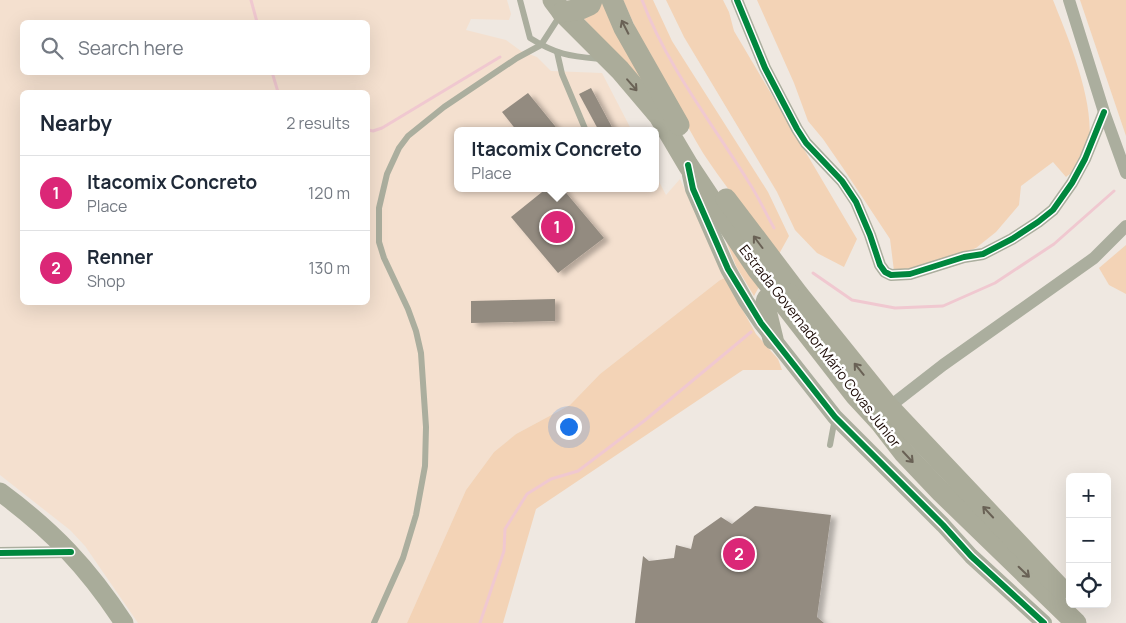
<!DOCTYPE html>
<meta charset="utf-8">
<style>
body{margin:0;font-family:Manrope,sans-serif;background:#f6f6f7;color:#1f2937}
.controls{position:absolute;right:15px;bottom:15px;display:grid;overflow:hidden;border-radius:8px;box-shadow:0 5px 20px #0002}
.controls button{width:45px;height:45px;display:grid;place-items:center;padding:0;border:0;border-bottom:1px solid #e0e1e3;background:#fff;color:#1f2937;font:25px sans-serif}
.you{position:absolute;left:568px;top:426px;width:18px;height:18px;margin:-12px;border:4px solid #fff;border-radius:50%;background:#1a73e8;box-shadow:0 0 0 8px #1a73e833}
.badge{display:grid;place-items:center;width:32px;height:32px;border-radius:50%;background:#db2777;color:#fff;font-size:16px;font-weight:700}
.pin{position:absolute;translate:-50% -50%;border:2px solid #fff;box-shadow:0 1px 5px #0006}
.popup{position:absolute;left:454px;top:127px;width:205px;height:65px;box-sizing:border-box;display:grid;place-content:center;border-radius:8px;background:#fff;filter:drop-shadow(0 1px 4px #0005);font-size:16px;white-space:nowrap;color:#747a83}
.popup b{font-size:19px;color:#1f2937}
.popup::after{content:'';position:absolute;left:50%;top:100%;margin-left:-10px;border:10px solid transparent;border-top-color:#fff}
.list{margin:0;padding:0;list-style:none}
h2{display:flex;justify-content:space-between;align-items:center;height:65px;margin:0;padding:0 20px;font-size:21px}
h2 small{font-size:16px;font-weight:400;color:#747a83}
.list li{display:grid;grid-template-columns:32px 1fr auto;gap:15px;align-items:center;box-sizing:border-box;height:75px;padding:0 20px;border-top:1px solid #e0e1e3}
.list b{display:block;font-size:19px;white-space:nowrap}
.list p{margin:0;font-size:16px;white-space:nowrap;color:#747a83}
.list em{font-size:16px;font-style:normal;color:#747a83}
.icon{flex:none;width:28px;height:28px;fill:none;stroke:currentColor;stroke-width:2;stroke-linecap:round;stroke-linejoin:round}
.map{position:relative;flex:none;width:1126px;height:623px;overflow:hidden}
.search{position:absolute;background:#fff;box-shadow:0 5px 20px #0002;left:20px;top:20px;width:350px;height:55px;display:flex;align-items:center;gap:12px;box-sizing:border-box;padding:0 18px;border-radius:8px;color:#747a83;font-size:19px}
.panel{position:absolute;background:#fff;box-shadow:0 5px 20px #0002;left:20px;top:90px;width:350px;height:215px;border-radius:8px}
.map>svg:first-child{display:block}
.built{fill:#f4e0cf;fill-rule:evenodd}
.green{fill:#f3d3b6}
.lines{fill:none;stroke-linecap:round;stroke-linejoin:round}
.stream{stroke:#f0c8d0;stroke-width:3}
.building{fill:#938b80;filter:url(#shadow)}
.service{stroke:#abae9e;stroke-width:6}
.minor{stroke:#abae9e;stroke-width:12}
.tertiary{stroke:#abae9e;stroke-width:16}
.secondary{stroke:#a9ac9a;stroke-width:19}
.trunk{stroke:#abac9a;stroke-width:21}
.cycleway-casing{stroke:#fff;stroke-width:9}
.cycleway{stroke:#00873e;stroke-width:6}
.oneway{stroke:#696155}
.labels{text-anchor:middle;stroke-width:5;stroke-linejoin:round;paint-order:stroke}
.street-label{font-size:14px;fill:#180600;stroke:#fff}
</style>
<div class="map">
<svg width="1126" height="623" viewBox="0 0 1126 623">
<defs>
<filter id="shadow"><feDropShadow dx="5.5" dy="3" stdDeviation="2.5" flood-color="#0004"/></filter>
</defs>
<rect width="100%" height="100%" fill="#efe8e1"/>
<!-- built -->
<path class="built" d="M0,0H507L511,14L509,20L471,19L466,30L506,40L521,51L537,57L551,71L602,73L632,131H458V188H656V176L666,195L680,179L725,278L720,280L600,374L570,405L516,434L494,452L466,490L407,623H138L85,546L70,530L0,475ZM22,22H368V72H22ZM22,92H368V302H22Z"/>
<!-- green -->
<g class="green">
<polygon points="600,0 607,0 654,94 584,19"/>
<path d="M623,0H653L672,41L768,192L789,236L779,254C753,221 726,188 703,153C683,120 667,85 649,51H646Z"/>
<polygon points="666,0 723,0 729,12 734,31 857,239 844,267 817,253 795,230 777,192 684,37"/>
<path d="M757,0H1053C1068,38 1107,127 1081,164C1078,169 1071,173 1066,177L1053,162L1021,186L1019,205L996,232L976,248L912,272L894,271L890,239L843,168L823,139L808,121L794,83Z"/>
<polygon points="1080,0 1126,0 1126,136"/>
<polygon points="723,233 760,285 754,296 736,266"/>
<polygon points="1126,245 1126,294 1109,285 1099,268"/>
<polygon points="725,278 756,334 778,359 782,370 743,370 536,509 503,623 407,623 466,490 494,452 516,434 570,405 600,374 720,280"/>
</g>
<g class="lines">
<!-- stream -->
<g class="stream">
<polyline points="251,0 257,22"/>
<path d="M642,0C667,66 711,122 748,181C758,196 765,212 774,228"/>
<polyline points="272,72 278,92"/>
<polyline points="368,130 373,131 382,128 500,57"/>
<polyline points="813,273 852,300 895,308 943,306 995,283 1054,244 1114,191"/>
<polyline points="480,623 504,551 505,529 527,494 551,479 578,471 644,421 751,332"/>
</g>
</g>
<!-- building -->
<g class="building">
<polygon points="591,88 614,131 599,131 579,94"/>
<polygon points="528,93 559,131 517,131 502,112"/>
<polygon points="547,188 562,188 604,238 558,273 511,217"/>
<polygon points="555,299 555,321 471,323 471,301"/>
<polygon points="755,506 831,515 817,617 824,623 635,623 643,556 649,561 674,558 676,545 691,549 694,536 721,517 732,524"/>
</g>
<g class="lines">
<!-- service -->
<g class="service">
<path d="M520,0L530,38C557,55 570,56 600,59"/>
<polyline points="557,52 562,74 586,131"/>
<polyline points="619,188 619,189"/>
<polyline points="830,445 835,418"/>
<polyline points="374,623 403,558 416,515 425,466 426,427 421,353 416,331 408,309 384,258 379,242 379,208 387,174 399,148 408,136 444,107 517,58 541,45 561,14"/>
</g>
<!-- minor -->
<g class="minor">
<polyline points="737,0 765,68 797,129 806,143 842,181 856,202 870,235 880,265 885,272 891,275 910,274 964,257 983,254 1012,239 1038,222 1053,210 1072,183 1085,159 1104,112"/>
<polyline points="1069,0 1104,112 1126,173"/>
<polyline points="889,407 943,365 1094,258 1126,226"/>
<polyline points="0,553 71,552"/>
</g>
<!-- tertiary -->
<polyline class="tertiary" points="690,175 693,189 728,269 746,301 761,323 835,417 943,525 971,556 1044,623"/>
<!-- secondary -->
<path class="secondary" d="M0,492C53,531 88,568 124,623"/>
<!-- trunk -->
<g class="trunk">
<polyline points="553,0 562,12 620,70 659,116 688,165 757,269 855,395 880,422 904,453 941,492 1076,623"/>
<polyline points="612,0 624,28 679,125"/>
<polyline points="562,12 581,9 590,5 592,0"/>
<polyline points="726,199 798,294 889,407 1061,589"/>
<polyline points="773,339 765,306 767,299 776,294 789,294"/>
</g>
<!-- cycleway casing -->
<g class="cycleway-casing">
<g id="cycleway">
<polyline points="737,0 765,68 797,129 806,143 842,181 856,202 870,235 880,265 885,272 891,275 910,274 964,257 983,254 1012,239 1038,222 1053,210 1072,183 1085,159 1104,112"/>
<polyline points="688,165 693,189 728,269 761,323 835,417 943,525 971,556 1044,623"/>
<polyline points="0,553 71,552"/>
</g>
</g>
<!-- cycleway -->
<use href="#cycleway" class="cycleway"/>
</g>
<!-- one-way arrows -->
<defs><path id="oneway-shaft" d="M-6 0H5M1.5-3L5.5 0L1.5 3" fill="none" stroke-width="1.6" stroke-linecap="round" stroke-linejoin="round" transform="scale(1.25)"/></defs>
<g class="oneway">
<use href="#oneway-shaft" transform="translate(625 27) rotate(-117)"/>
<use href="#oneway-shaft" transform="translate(632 85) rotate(49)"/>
<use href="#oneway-shaft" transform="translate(758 242) rotate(-127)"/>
<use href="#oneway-shaft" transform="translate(859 369) rotate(-129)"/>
<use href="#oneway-shaft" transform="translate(908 457) rotate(47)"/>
<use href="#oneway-shaft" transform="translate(988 512) rotate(-133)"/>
<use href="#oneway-shaft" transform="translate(1024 572) rotate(44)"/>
</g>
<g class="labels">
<!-- street labels -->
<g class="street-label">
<text transform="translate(820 346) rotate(52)" y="5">Estrada Governador Mário Covas Júnior</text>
</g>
</g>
</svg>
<div class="controls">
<button>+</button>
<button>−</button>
<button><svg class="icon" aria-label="locate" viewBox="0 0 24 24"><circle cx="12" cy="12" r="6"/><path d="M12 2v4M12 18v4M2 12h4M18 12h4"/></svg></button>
</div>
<div class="you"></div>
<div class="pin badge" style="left:557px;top:227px">1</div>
<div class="popup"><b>Itacomix Concreto</b>Place</div>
<div class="pin badge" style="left:739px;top:554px">2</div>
<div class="search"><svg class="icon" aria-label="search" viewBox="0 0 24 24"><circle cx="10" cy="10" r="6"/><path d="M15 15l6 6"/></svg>Search here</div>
<section class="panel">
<h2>Nearby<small>2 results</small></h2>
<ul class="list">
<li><span class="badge">1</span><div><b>Itacomix Concreto</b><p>Place</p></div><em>120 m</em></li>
<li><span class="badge">2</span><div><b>Renner</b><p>Shop</p></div><em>130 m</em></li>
</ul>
</section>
</div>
